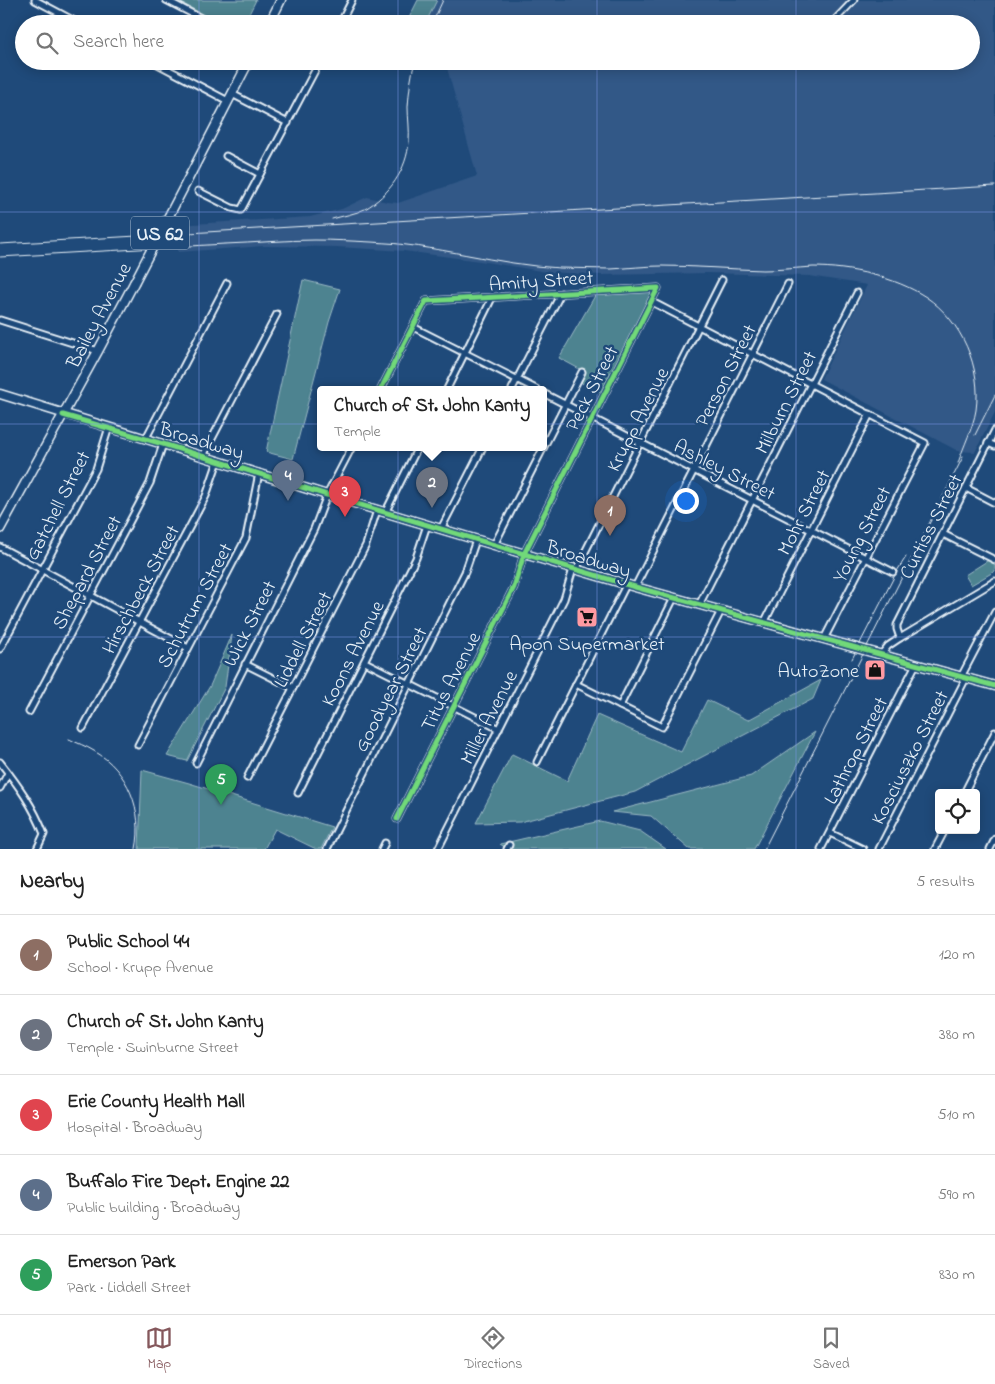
<!DOCTYPE html>
<meta charset="utf-8">
<style>
body{margin:0;font-family:"Indie Flower",sans-serif;background:#f6f6f6;color:#222}
.controls{position:absolute;right:15px;bottom:15px;display:grid;overflow:hidden;border-radius:5px;box-shadow:0 2px 12px #0003}
.controls button{width:45px;height:45px;display:grid;place-items:center;padding:0;border:0;border-bottom:1px solid #e0e0e0;background:#fff;color:#222;font:25px sans-serif}
.you{position:absolute;left:685px;top:500px;width:18px;height:18px;margin:-12px;border:4px solid #fff;border-radius:50%;background:#1a73e8;box-shadow:0 0 0 8px #1a73e833}
.badge{display:grid;place-items:center;width:32px;height:32px;border-radius:50%;background:#85585c;color:#fff;font-size:16px;font-weight:700}
.pin{position:absolute;translate:-50% -41px;filter:drop-shadow(0 1px 2px #0008)}
.pin::after{content:'';position:absolute;top:26px;width:18px;height:15px;background:inherit;clip-path:polygon(0 0,100% 0,50% 100%)}
.popup{position:absolute;left:317px;top:386px;width:230px;height:65px;box-sizing:border-box;display:grid;place-content:center;border-radius:5px;background:#fff;filter:drop-shadow(0 1px 4px #0005);font-size:16px;white-space:nowrap;color:#767676}
.popup b{font-size:19px;color:#222}
.popup::after{content:'';position:absolute;left:50%;top:100%;margin-left:-10px;border:10px solid transparent;border-top-color:#fff}
.list{margin:0;padding:0;list-style:none}
h2{display:flex;justify-content:space-between;align-items:center;height:65px;margin:0;padding:0 20px;font-size:21px}
h2 small{font-size:16px;font-weight:400;color:#767676}
.list li{display:grid;grid-template-columns:32px 1fr auto;gap:15px;align-items:center;box-sizing:border-box;height:80px;padding:0 20px;border-top:1px solid #e0e0e0}
.list b{display:block;font-size:19px;white-space:nowrap}
.list p{margin:0;font-size:16px;white-space:nowrap;color:#767676}
.list em{font-size:16px;font-style:normal;color:#767676}
.icon{flex:none;width:28px;height:28px;fill:none;stroke:currentColor;stroke-width:2;stroke-linecap:round;stroke-linejoin:round}
.map{position:relative;flex:none;width:995px;height:849px;overflow:hidden}
.search{position:absolute;background:#fff;box-shadow:0 2px 12px #0003;left:15px;right:15px;top:15px;height:55px;display:flex;align-items:center;gap:12px;box-sizing:border-box;padding:0 18px;border-radius:28px;color:#767676;font-size:19px}
.sheet{height:465px;background:#fff}
nav{display:flex;justify-content:space-around;align-items:center;box-sizing:border-box;height:70px;border-top:1px solid #e0e0e0;background:#fff;font-size:14px;color:#767676}
nav a{display:grid;justify-items:center;gap:2px}
nav .on{color:#85585c}
.map>svg:first-child{display:block}
.built{fill:#315887}
.green{fill:#4e8390;stroke:#9bbac4}
.lines{fill:none;stroke-linecap:round;stroke-linejoin:round}
.minor-casing{stroke:#e8f1f8;stroke-width:9}
.primary-casing{stroke:#e8f1f8;stroke-width:11}
.minor{stroke:#1f4a7a;stroke-width:5}
.primary{stroke:#1f4a7a;stroke-width:8}
.rail{stroke:#e8f1f8;stroke-width:1}
.primary-bridge-casing{stroke:#e8f1f8;stroke-width:11;stroke-linecap:butt}
.primary-bridge{stroke:#1f4a7a;stroke-width:8}
.cycleway-casing{stroke:#1f4a7a;stroke-width:8}
.cycleway{stroke:#71d979;stroke-width:5}
.grid{fill:none;stroke:#7897e6;stroke-width:1;stroke-opacity:0.55}
.labels{text-anchor:middle;stroke-width:5;stroke-linejoin:round;paint-order:stroke}
.shield{fill:#1f4a7a;stroke:#acbfd2;stroke-width:1}
.shield-label{font-size:19px;font-weight:bold;fill:#e8f1f8}
.street-label{font-size:20px;fill:#e8f1f8;stroke:#1f4a7a}
.poi-label{font-size:20px;fill:#e8f1f8;stroke:#1f4a7a}
</style>
<div class="map">
<svg width="995" height="849" viewBox="0 0 995 849">
<rect width="100%" height="100%" fill="#1f4a7a"/>
<filter id="ink" filterUnits="userSpaceOnUse"><feTurbulence type="fractalNoise" baseFrequency=".02" numOctaves="2"/><feDisplacementMap in="SourceGraphic" scale="10" xChannelSelector="R" yChannelSelector="G"/><feConvolveMatrix kernelMatrix="1 2 1 2 8 2 1 2 1" color-interpolation-filters="sRGB"/></filter>
<g filter="url(#ink)">
<!-- built -->
<polygon class="built" points="437,0 995,0 995,412 975,452 958,451 821,379 867,285 809,276 708,273 602,275 547,272 480,261 404,251 337,247 264,246 178,252 176,225 310,217 342,209 367,197 387,202 398,203 477,176 447,68 430,61 971,61 971,24 425,24"/>
<!-- green -->
<g class="green">
<polygon points="176,0 256,0 244,24 221,24"/>
<polygon points="418,0 437,0 425,24 406,24"/>
<polygon points="303,280 340,289 329,322 293,459 266,452"/>
<polygon points="654,290 602,393 580,382 585,372 559,358 596,294"/>
<polygon points="995,556 995,571 971,585 965,575"/>
<polygon points="232,635 225,687 187,761 167,756 210,686"/>
<polygon points="821,680 813,699 635,792 520,822 476,823 512,754 567,781 597,715 681,752 707,700 748,720"/>
<polygon points="815,732 754,849 689,849 651,816 612,812 751,776"/>
<polygon points="142,770 189,783 332,827 321,849 316,849 275,829 264,849 139,849"/>
<polygon points="600,821 640,831 666,849 508,849 500,844"/>
</g>
<g class="lines">
<!-- minor casing -->
<g class="minor-casing">
<g id="minor">
<polyline points="35,0 80,24"/>
<polyline points="166,0 212,24"/>
<polyline points="340,24 352,0"/>
<polyline points="831,24 854,0"/>
<polyline points="152,61 228,101"/>
<polyline points="232,94 288,123"/>
<polyline points="226,156 260,174"/>
<polyline points="198,191 232,208 241,210 320,61"/>
<polyline points="652,302 925,443 824,639"/>
<polyline points="0,320 98,351"/>
<polyline points="413,327 536,389"/>
<polyline points="381,389 426,301 658,288 524,554 514,587 397,819"/>
<polyline points="447,389 492,298"/>
<polyline points="512,389 561,293"/>
<polyline points="543,393 893,572"/>
<polyline points="146,438 227,283"/>
<polyline points="988,443 995,446"/>
<polyline points="203,456 277,314"/>
<polyline points="966,488 995,503"/>
<polyline points="385,513 418,447"/>
<polyline points="441,529 483,447"/>
<polyline points="943,534 995,560"/>
<polyline points="494,545 582,372"/>
<polyline points="0,547 188,648"/>
<polyline points="576,570 722,280"/>
<polyline points="635,587 788,284"/>
<polyline points="699,605 857,293"/>
<polyline points="764,623 870,414"/>
<polyline points="900,638 897,629 897,625 995,430"/>
<polyline points="0,649 96,469 109,427"/>
<polyline points="881,655 888,646 900,638 995,581"/>
<polyline points="365,662 499,729"/>
<polyline points="245,664 293,688"/>
<polyline points="961,677 995,612"/>
<polyline points="576,684 662,727 721,611"/>
<polyline points="620,706 674,598"/>
<polyline points="29,712 150,483 163,444"/>
<polyline points="83,728 206,496 218,461"/>
<polyline points="138,745 246,538 259,473"/>
<path d="M0,762C18,785 34,807 44,834L37,849"/>
<polyline points="537,762 626,585"/>
<polyline points="196,763 314,529 327,495 352,447"/>
<polyline points="247,778 366,545 377,510"/>
<polyline points="0,788 8,773"/>
<polyline points="298,793 416,558 427,525"/>
<polyline points="964,793 995,732"/>
<polyline points="830,833 863,849"/>
<polyline points="327,849 465,572 476,540"/>
<polyline points="382,849 385,843"/>
<polyline points="438,849 564,599 573,569"/>
<polyline points="507,849 509,845"/>
<polyline points="821,849 916,664"/>
<polyline points="879,849 966,678"/>
<polyline points="935,849 945,830"/>
<polyline points="990,849 995,839"/>
</g>
</g>
<!-- primary casing -->
<g class="primary-casing">
<g id="primary">
<polyline points="269,24 281,0"/>
<polyline points="186,183 249,61"/>
<polyline points="0,394 163,444 327,495 635,587 995,686"/>
<polyline points="0,529 98,351 134,283"/>
</g>
</g>
<!-- minor -->
<use href="#minor" class="minor"/>
<!-- primary -->
<use href="#primary" class="primary"/>
<!-- rail -->
<g class="rail">
<polyline points="432,24 443,0"/>
<path d="M332,219C342,216 355,214 365,209C389,195 407,170 409,141C410,130 408,118 408,107C409,91 411,76 415,61"/>
<polyline points="0,244 995,186"/>
<path d="M0,257C75,253 150,248 225,244C255,243 285,240 315,240C333,240 352,241 371,242C435,244 497,265 560,268C577,268 594,269 611,269C628,268 645,266 661,266C695,266 729,269 763,270C780,270 796,268 813,267C850,267 895,277 926,297C962,321 982,368 976,410C973,428 964,445 958,463"/>
<polyline points="975,435 995,395"/>
<polyline points="852,659 897,571 906,557"/>
<path d="M69,739C77,743 86,746 94,751C128,770 144,811 136,849"/>
<polyline points="764,849 963,457"/>
</g>
<!-- primary-bridge casing -->
<g class="primary-bridge-casing">
<polyline id="primary-bridge" points="134,283 186,183"/>
</g>
<!-- primary-bridge -->
<use href="#primary-bridge" class="primary-bridge"/>
<!-- cycleway casing -->
<g class="cycleway-casing">
<g id="cycleway">
<polyline points="381,389 426,301 658,288 524,554 514,587 397,819"/>
<polyline points="63,415 163,444 327,495 635,587 995,686"/>
</g>
</g>
<!-- cycleway -->
<use href="#cycleway" class="cycleway"/>
</g>
</g>
<!-- grid -->
<path class="grid" d="M199,0V24M398,0V24M597,0V24M796,0V24M199,61V849M398,61V849M597,61V849M796,61V849M0,212H995M0,424H995M0,637H995"/>
<!-- icons -->
<defs>
<g id="supermarket-square" transform="scale(1.125)"><rect x="-9" y="-9" width="18" height="18" rx="4" fill="#ff9aa2" stroke="#1f4a7a"/><path d="M-6-5.5h2.5l.6 2H6L4.5 2H-2.5L-4.4-4H-6ZM-1.5 3.2a1.3 1.3 0 1 0 .1 0ZM3 3.2a1.3 1.3 0 1 0 .1 0Z" fill="#111"/></g>
<g id="shop-square" transform="scale(1.125)"><rect x="-9" y="-9" width="18" height="18" rx="4" fill="#ff9aa2" stroke="#1f4a7a"/><path d="M-5-2.5h2.3a2.7 3.5 0 0 1 5.4 0H5L5.5 6h-11ZM-1.5-2.5h3a1.5 2.3 0 0 0-3 0Z" fill="#111"/></g>
</defs>
<g fill-rule="evenodd">
<use href="#supermarket-square" x="587" y="617"/>
<use href="#shop-square" x="875" y="670"/>
</g>
<g class="labels">
<!-- shield labels -->
<rect class="shield" x="131" y="216.5" width="58" height="33" rx="4"/>
<g class="shield-label">
<text x="160" y="240">US 62</text>
</g>
<!-- street labels -->
<g class="street-label">
<text transform="translate(541 280) rotate(-4)" y="7">Amity Street</text>
<text transform="translate(98 315) rotate(-62)" y="7">Bailey Avenue</text>
<text transform="translate(725 375) rotate(-63)" y="7">Person Street</text>
<text transform="translate(591 388) rotate(-63)" y="7">Peck Street</text>
<text transform="translate(785 402) rotate(-63)" y="7">Milburn Street</text>
<text transform="translate(637 419) rotate(-63)" y="7">Krupp Avenue</text>
<text transform="translate(202 440) rotate(17)" y="7">Broadway</text>
<text transform="translate(725 469) rotate(27)" y="7">Ashley Street</text>
<text transform="translate(57 505) rotate(-63)" y="7">Gatchell Street</text>
<text transform="translate(803 512) rotate(-63)" y="7">Mohr Street</text>
<text transform="translate(930 526) rotate(-63)" y="7">Curtiss Street</text>
<text transform="translate(861 534) rotate(-63)" y="7">Young Street</text>
<text transform="translate(589 558) rotate(17)" y="7">Broadway</text>
<text transform="translate(86 572) rotate(-62)" y="7">Shepard Street</text>
<text transform="translate(140 589) rotate(-62)" y="7">Hirschbeck Street</text>
<text transform="translate(194 605) rotate(-62)" y="7">Schutrum Street</text>
<text transform="translate(249 623) rotate(-63)" y="7">Wick Street</text>
<text transform="translate(302 639) rotate(-63)" y="7">Liddell Street</text>
<text transform="translate(352 653) rotate(-63)" y="7">Koons Avenue</text>
<text transform="translate(450 681) rotate(-63)" y="7">Titus Avenue</text>
<text transform="translate(390 689) rotate(-63)" y="7">Goodyear Street</text>
<text transform="translate(488 717) rotate(-63)" y="7">Miller Avenue</text>
<text transform="translate(855 750) rotate(-63)" y="7">Lathrop Street</text>
<text transform="translate(909 757) rotate(-63)" y="7">Kosciuszko Street</text>
</g>
<!-- poi labels -->
<g class="poi-label">
<text x="587" y="650">Apon Supermarket</text>
<text x="859" y="677" text-anchor="end">AutoZone</text>
</g>
</g>
</svg>
<div class="controls">
<button><svg class="icon" aria-label="locate" viewBox="0 0 24 24"><circle cx="12" cy="12" r="6"/><path d="M12 2v4M12 18v4M2 12h4M18 12h4"/></svg></button>
</div>
<div class="you"></div>
<div class="pin badge" style="left:610px;top:536px;background:#8d6e63">1</div>
<div class="pin badge" style="left:432px;top:508px;background:#6b7280">2</div>
<div class="popup"><b>Church of St. John Kanty</b>Temple</div>
<div class="pin badge" style="left:345px;top:517px;background:#e0444e">3</div>
<div class="pin badge" style="left:288px;top:501px;background:#5c6f8a">4</div>
<div class="pin badge" style="left:221px;top:805px;background:#2e9e5b">5</div>
<div class="search"><svg class="icon" aria-label="search" viewBox="0 0 24 24"><circle cx="10" cy="10" r="6"/><path d="M15 15l6 6"/></svg>Search here</div>
</div>
<section class="sheet">
<h2>Nearby<small>5 results</small></h2>
<ul class="list">
<li><span class="badge" style="background:#8d6e63">1</span><div><b>Public School 44</b><p>School · Krupp Avenue</p></div><em>120 m</em></li>
<li><span class="badge" style="background:#6b7280">2</span><div><b>Church of St. John Kanty</b><p>Temple · Swinburne Street</p></div><em>380 m</em></li>
<li><span class="badge" style="background:#e0444e">3</span><div><b>Erie County Health Mall</b><p>Hospital · Broadway</p></div><em>510 m</em></li>
<li><span class="badge" style="background:#5c6f8a">4</span><div><b>Buffalo Fire Dept. Engine 22</b><p>Public building · Broadway</p></div><em>590 m</em></li>
<li><span class="badge" style="background:#2e9e5b">5</span><div><b>Emerson Park</b><p>Park · Liddell Street</p></div><em>830 m</em></li>
</ul>
</section>
<nav>
<a class="on"><svg class="icon" aria-label="map" viewBox="0 0 24 24"><path d="M3 6l6-2 6 2 6-2v14l-6 2-6-2-6 2zM9 4v14M15 6v14"/></svg>Map</a>
<a><svg class="icon" aria-label="directions" viewBox="0 0 24 24"><path d="M12 3l9 9-9 9-9-9zM9 14v-3h6M13 9l2 2-2 2"/></svg>Directions</a>
<a><svg class="icon" aria-label="saved" viewBox="0 0 24 24"><path d="M7 4h10v16l-5-4-5 4z"/></svg>Saved</a>
</nav>
